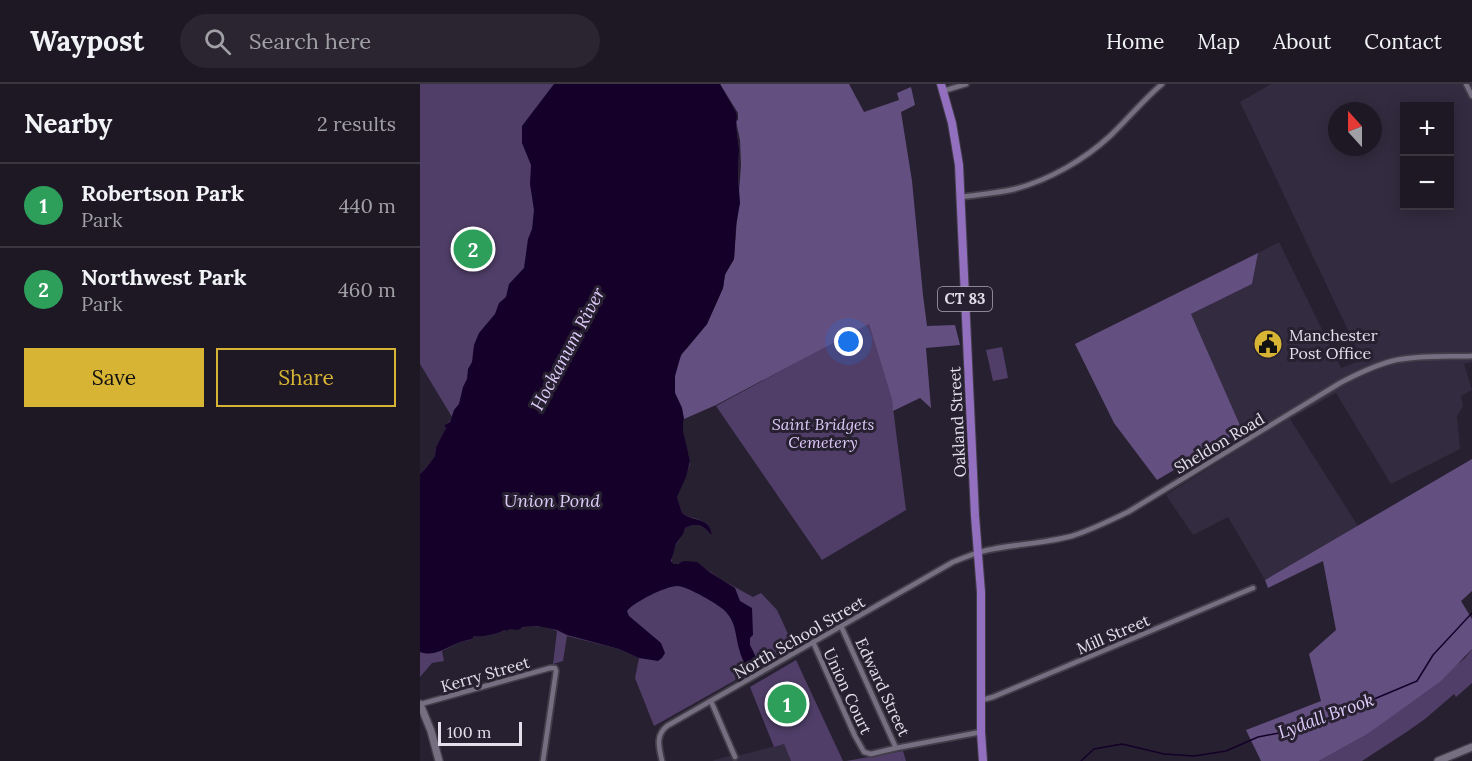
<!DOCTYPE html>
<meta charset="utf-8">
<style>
body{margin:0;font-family:Lora,serif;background:#2a2531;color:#f1f3f6}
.controls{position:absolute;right:18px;top:18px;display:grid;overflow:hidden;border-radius:0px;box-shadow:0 3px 15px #0003}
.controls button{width:54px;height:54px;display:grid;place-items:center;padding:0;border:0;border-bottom:2px solid #3b3741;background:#1d1824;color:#f1f3f6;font:30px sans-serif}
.compass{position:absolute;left:908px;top:18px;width:54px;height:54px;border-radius:50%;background:#1d1824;box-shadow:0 3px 15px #0003;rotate:339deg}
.scale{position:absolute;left:18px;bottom:15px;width:84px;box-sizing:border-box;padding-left:6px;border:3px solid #e3dfea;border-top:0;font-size:16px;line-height:21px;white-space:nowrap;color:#e3dfea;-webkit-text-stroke:4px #272030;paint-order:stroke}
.you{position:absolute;left:429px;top:258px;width:21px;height:21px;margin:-15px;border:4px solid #fff;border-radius:50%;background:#1a73e8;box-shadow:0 0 0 9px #1a73e833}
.badge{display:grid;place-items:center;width:39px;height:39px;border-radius:50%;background:#d8b434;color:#fff;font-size:20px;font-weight:700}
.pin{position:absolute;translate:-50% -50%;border:3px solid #fff;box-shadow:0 2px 6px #0006}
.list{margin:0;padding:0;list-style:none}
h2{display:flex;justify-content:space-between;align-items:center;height:78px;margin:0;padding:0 24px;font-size:26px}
h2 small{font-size:20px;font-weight:400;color:#a0a0a6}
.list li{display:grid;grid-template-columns:39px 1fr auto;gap:18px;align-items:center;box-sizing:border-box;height:84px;padding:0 24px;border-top:2px solid #3b3741}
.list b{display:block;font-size:22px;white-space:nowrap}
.list p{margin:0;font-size:20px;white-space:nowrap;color:#a0a0a6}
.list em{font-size:20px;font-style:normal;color:#a0a0a6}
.actions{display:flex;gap:12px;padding:18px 24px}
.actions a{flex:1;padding:14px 0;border:2px solid #d8b434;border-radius:0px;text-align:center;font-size:21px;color:#d8b434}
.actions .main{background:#d8b434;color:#111}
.icon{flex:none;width:33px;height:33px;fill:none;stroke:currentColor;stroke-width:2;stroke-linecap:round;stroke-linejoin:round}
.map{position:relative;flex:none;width:1052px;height:677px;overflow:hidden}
header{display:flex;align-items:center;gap:36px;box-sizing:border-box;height:84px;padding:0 30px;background:#1d1824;border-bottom:2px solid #3b3741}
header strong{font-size:28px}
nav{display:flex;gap:33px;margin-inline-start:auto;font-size:21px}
.search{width:420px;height:54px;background:#2a2531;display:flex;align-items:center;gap:15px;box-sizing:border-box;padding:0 21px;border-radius:33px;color:#a0a0a6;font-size:22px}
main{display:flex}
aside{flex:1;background:#1d1824}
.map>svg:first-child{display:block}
.built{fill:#332b3f;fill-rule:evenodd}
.green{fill:#503e68}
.forest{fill:#644f81}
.water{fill:#140028}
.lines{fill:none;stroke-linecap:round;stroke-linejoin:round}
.stream{stroke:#140028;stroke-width:1.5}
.street-casing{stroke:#433d4a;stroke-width:8}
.secondary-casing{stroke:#433d4a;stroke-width:10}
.primary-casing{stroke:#433d4a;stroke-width:10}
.street{stroke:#766f82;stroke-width:4.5}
.secondary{stroke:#766f82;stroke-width:7}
.primary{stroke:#926fbf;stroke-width:8}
.labels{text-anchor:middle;stroke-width:6;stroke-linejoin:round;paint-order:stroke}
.shield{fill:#272030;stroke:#aba6b2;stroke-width:1.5}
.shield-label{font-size:15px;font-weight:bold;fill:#e3dfea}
.poi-label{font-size:16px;fill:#e3dfea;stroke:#272030;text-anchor:start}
.street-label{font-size:16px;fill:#e3dfea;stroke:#272030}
.park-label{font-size:16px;font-style:italic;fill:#ddcbfa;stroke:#272030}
.water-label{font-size:18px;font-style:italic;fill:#ddcbfa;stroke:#272030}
</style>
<header>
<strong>Waypost</strong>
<div class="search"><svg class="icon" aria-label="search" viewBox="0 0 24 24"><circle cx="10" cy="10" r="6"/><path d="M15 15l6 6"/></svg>Search here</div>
<nav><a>Home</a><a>Map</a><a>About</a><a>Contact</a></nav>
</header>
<main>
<aside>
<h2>Nearby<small>2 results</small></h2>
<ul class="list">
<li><span class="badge" style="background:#2e9e5b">1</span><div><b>Robertson Park</b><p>Park</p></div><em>440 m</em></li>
<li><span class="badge" style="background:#2e9e5b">2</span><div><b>Northwest Park</b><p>Park</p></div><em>460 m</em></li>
</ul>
<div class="actions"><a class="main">Save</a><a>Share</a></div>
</aside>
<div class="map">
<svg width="1052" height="677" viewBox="0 0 1052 677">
<rect width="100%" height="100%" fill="#272030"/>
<!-- built -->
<g class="built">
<path d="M851,0H1052V278L1044,280L1052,306L1041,312L1043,322L1037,332L1040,365L971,400L916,309L870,335L938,442L845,496L808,433L773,451L746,411L827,360L771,230L832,200L838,169L859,158L921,284L942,276L820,18ZM984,22H1030V122H984ZM917,27H953V63H917Z"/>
<polygon points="364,660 371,677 292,677 308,672 317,672"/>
</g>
<!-- green -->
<g class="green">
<path d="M0,0H300L316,28L317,32L316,41L319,65L318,92L320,110L318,131L316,142L255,292L264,335L263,339V347L266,364L269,372L270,380L257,413L262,429C275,438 288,432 292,450H290C282,440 276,439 265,444C260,459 251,462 252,480H257L261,478H276L302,496L333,513L341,509L357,526L374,563L234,642L215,594L219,574L199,565L147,552L143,577L133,580L137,547C127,543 116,541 105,543C99,544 96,545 90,545L87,547L84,546C77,550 62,554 54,552L52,555L38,559L22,567L24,577L12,579L0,593V390L7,383L15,372L16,363L26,344L24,341L29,338L32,333L0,280Z"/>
<polygon points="449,239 472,316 486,426 402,476 296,322"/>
<polygon points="582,263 588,294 573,297 566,266"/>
<polygon points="1052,565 1052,599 1036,613 1034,610 1005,635 988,647 942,677 899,677 946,651 1045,574"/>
<polygon points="376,576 423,677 371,677 364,660 354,663 330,603"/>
<polygon points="483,667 486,677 426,677"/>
</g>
<!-- forest -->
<g class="forest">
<polygon points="300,0 429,0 444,28 479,16 477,9 491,3 495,21 481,28 492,97 503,211 507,242 535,241 540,261 506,264 511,324 500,314 473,327 472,316 449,240 296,321 264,335 261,321 256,311 254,305 255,292 258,279 263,269 287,240 303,204 305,191 314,175 321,81 320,56 316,37 318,36 318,29"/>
<polygon points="838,169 832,200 771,230 822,346 737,396 694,339 655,260"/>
<polygon points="1052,375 1052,507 1041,517 1052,535 1052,565 1021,597 946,651 899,677 841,677 826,646 901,617 889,570 916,546 903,477 848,504 845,496"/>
</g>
<!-- water -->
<path class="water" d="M134,0H300L316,28L317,32L316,41L319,65L318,92L320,119L316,142L314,175L305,190L303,204L287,240L261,271L255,292V309L262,324L264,335L263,339V347L270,377L266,393L257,413L262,429C275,439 288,432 292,450H290C283,440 275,439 265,444L263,450L256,460L251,477L253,480H258L261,478L265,477L277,478L291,489L315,504L320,517L332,524L333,551L330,554V561L340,581L327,585C325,579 321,573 320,568C315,553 317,540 306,528C300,521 267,502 257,502C246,502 214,518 207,527L209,532L241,559L245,569L242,574L238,577L219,574L199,565L147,551L137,546L117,542L103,543L98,546L90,545L87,547L84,546C78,550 60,554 54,552L52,555C48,556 42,557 38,559C26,564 13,573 0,568V390L7,383L15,372L16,363L26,344L24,341L30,338L34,326L39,320L43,303L47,295L48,285L52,278L54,261L59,249L75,230L79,219L86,213L89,200L104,184L108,155L112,145L114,126L110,100L111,81L102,59V42Z"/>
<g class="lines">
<!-- stream -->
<polyline class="stream" points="661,677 674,665 702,660 744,670 774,672 806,667 838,653 885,644 997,597 1013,571 1052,529"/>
<!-- street casing -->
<g class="street-casing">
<g id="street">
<polyline points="1046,0 1052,12"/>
<polyline points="523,7 546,0"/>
<path d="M540,113C558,111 577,109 595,105C629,96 664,76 690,52C708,35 723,16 742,0"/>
<polyline points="421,542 476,664"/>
<polyline points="393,558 435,652 444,668 451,670 476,664 561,648"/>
<polyline points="562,616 573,613 833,504"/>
<polyline points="291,617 315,673"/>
<polyline points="1,620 130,584 135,584 136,587 123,677"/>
<path d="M242,677C239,663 235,652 247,642L533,478C546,473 559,467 573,465C599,460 626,459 652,452C671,446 689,437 708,428L920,299C937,290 953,282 972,277C998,271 1026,273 1052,272"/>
</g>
</g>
<!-- secondary casing -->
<g class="secondary-casing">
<g id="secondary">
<polyline points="0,620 11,647 19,677"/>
<polyline points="1018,677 1052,663"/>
</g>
</g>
<!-- primary casing -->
<g class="primary-casing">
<polyline id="primary" points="521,0 532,39 539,81 555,432 561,508 561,648 563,677"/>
</g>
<!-- street -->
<use href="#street" class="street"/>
<!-- secondary -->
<use href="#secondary" class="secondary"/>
<!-- primary -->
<use href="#primary" class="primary"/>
</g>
<!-- icons -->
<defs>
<g id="civic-disc" transform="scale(1.5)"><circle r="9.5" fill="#d8b434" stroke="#272030"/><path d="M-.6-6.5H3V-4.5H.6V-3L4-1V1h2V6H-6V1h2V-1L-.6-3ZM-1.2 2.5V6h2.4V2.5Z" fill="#111"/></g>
</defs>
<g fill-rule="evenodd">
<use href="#civic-disc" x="848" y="260"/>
</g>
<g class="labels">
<!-- shield labels -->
<rect class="shield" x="518" y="203" width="54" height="24" rx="4.5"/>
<g class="shield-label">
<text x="545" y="220">CT 83</text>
</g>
<!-- poi labels -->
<g class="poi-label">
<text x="869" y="257">Manchester<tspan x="869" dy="18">Post Office</tspan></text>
</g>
<!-- street labels -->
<g class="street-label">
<text transform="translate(537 338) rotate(-93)" y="6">Oakland Street</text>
<text transform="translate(799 359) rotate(-31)" y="6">Sheldon Road</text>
<text transform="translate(693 550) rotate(-23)" y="6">Mill Street</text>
<text transform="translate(379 553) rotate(-30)" y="6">North School Street</text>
<text transform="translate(65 590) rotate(-16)" y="6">Kerry Street</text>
<text transform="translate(463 603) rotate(65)" y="6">Edward Street</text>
<text transform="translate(428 607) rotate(65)" y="6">Union Court</text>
</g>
<!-- park labels -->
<g class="park-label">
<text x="403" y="346">Saint Bridgets<tspan x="403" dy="18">Cemetery</tspan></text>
</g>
<!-- water labels -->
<g class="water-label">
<text transform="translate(148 265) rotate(-62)" y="6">Hockanum River</text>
<text x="132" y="423">Union Pond</text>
<text transform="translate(906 632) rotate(-20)" y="6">Lydall Brook</text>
</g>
</g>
</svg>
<div class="controls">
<button>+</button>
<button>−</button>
</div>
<svg class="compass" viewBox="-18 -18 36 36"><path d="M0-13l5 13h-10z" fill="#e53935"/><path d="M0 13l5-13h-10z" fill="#a0a0a6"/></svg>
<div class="scale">100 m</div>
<div class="you"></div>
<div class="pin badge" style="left:367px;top:620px;background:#2e9e5b">1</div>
<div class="pin badge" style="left:53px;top:165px;background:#2e9e5b">2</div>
</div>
</main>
